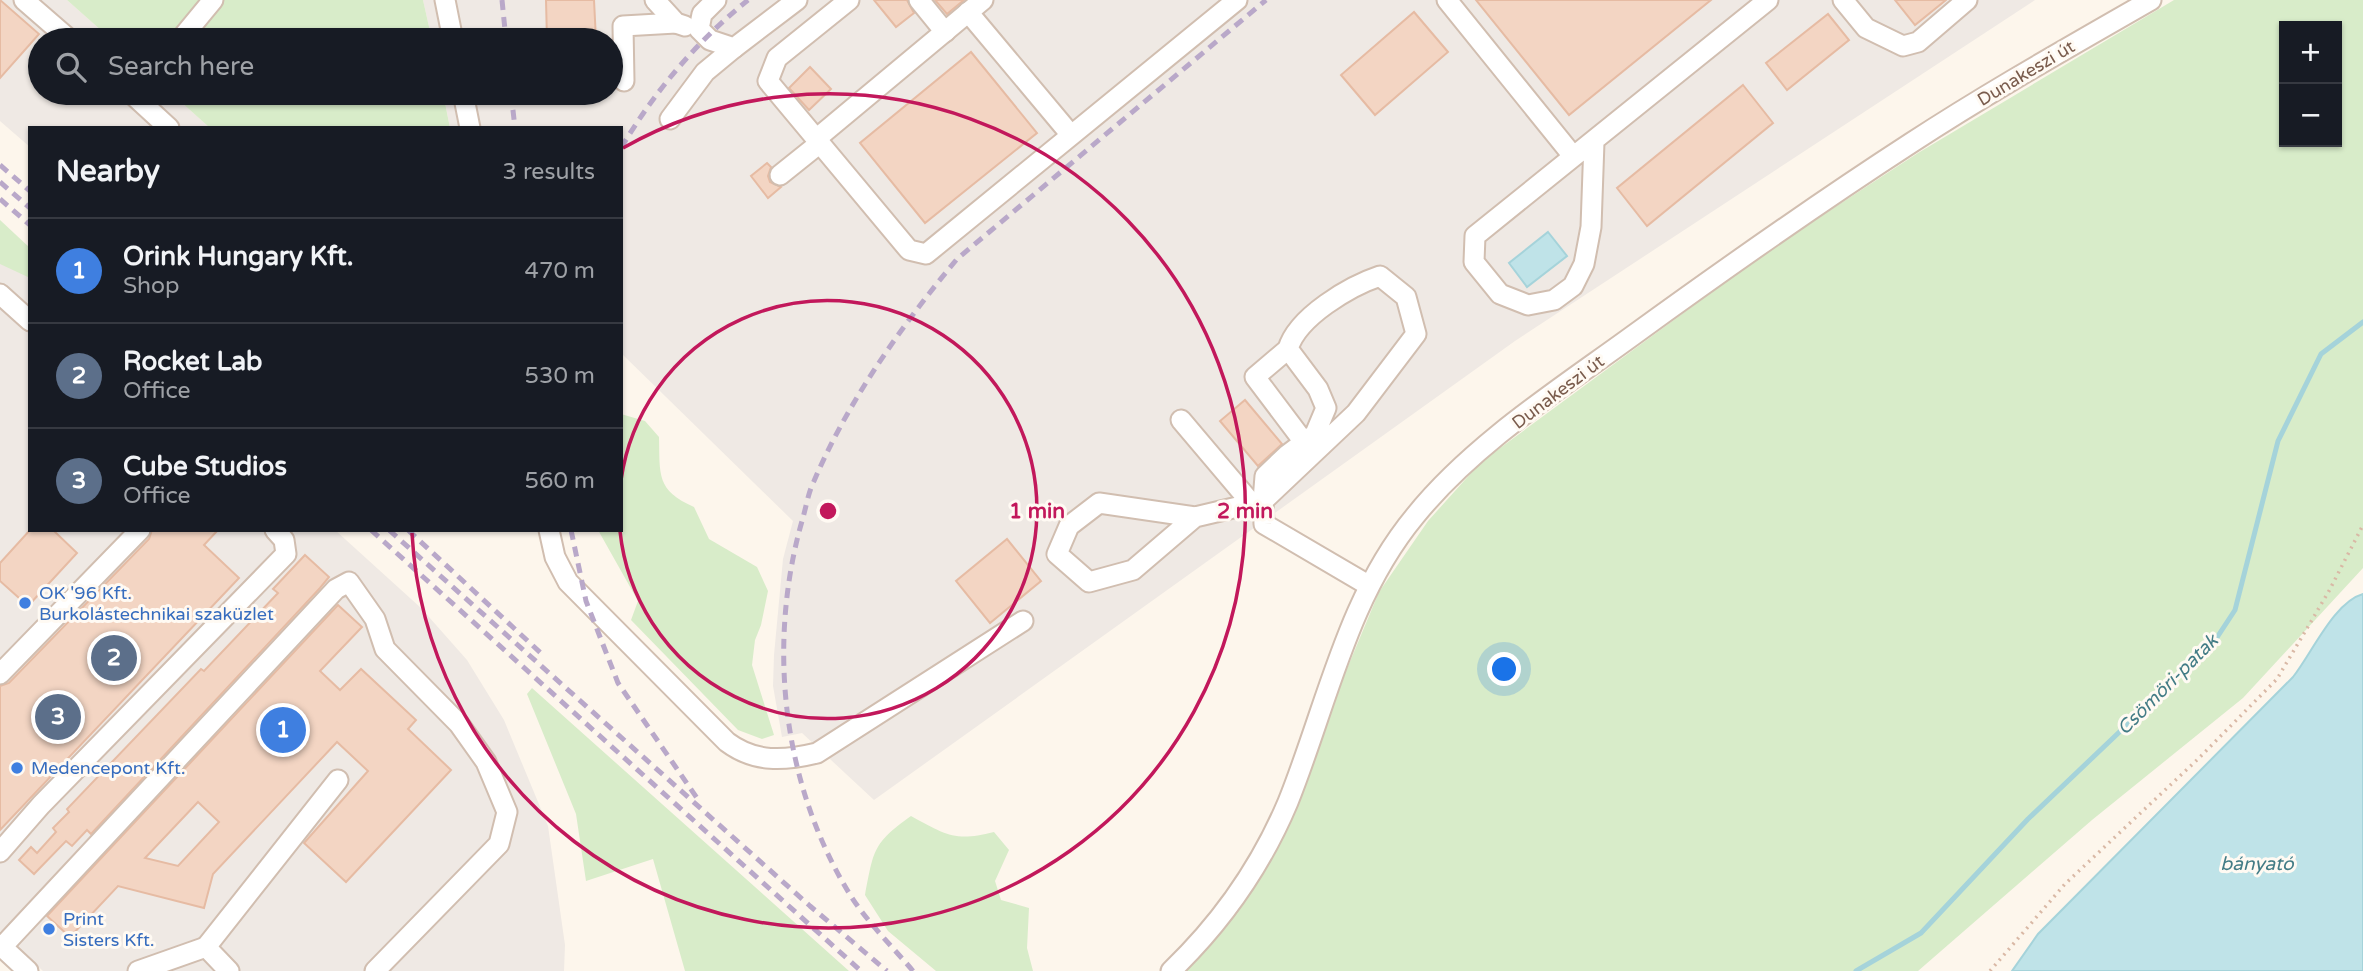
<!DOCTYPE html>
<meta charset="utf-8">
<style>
body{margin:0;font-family:"Varela Round",sans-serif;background:#20242c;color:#f1f3f6}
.controls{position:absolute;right:21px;top:21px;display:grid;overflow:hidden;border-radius:0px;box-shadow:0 2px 5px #0004}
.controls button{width:63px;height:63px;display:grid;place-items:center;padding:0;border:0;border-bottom:2px solid #363941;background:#171b24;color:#f1f3f6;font:35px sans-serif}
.you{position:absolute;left:1505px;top:670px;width:24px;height:24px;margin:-18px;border:5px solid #fff;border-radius:50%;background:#1a73e8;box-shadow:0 0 0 10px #1a73e833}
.badge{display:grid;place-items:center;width:46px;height:46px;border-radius:50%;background:#db2777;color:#fff;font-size:23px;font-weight:700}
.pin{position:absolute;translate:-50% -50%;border:4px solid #fff;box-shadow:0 2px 7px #0006}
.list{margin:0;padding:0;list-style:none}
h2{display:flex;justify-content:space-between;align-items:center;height:91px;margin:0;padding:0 28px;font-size:30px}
h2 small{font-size:23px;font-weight:400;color:#9ea1a6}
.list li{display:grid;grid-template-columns:46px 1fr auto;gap:21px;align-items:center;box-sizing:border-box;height:105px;padding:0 28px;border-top:2px solid #363941}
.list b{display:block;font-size:26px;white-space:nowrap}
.list p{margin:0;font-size:23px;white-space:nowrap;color:#9ea1a6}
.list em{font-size:23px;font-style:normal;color:#9ea1a6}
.icon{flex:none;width:38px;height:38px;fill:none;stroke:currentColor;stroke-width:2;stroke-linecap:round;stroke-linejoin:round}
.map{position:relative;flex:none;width:2363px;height:971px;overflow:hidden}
.search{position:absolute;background:#171b24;box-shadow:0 2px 5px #0004;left:28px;top:28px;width:595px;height:77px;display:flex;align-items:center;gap:18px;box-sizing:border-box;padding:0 24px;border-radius:38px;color:#9ea1a6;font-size:26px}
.panel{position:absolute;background:#171b24;box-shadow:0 2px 5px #0004;left:28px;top:126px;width:595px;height:406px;border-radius:0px}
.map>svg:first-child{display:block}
.industrial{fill:#efe9e4}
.green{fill:#d8ecc9;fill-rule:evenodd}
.water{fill:#bfe3e8;stroke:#a5d3da;stroke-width:2}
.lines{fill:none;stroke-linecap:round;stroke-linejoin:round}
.stream{stroke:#a5d3da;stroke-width:5}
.building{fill:#f3d5c3;stroke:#e6bba3;stroke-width:2;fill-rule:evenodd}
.minor-casing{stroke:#d1beb0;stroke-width:23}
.path{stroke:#d9b8a5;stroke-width:3.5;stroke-dasharray:2 5;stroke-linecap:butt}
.minor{stroke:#fff;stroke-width:19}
.rail{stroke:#b9a8c9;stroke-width:5;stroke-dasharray:10 7;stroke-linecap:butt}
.ring{fill:none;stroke:#c2185b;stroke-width:3.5}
.shop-dot{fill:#3f7fe0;stroke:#fffaf3;stroke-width:2.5}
.labels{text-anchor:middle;stroke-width:6;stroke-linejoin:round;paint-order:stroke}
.street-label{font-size:18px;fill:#7a5c4d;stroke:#fffaf3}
.shop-label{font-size:18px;fill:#366cbe;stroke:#fffaf3;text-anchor:start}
.water-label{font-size:19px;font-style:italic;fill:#437c86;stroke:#fffaf3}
.centre{fill:#c2185b;stroke:#fffaf3;stroke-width:3.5}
.ring-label{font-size:21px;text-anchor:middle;font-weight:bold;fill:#c2185b;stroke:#fffaf3;stroke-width:6;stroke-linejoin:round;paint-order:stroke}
</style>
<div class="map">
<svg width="2363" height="971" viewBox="0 0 2363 971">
<rect width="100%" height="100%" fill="#fdf6ec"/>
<!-- industrial -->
<g class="industrial">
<polygon points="0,0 67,0 112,40 40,40 40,93 171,93 210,128 30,128 30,147 0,121"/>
<polygon points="423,0 2035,0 1515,341 874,800 802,733 782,737 773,686 774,655 783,559 793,521 621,353 621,128 450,128 443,93 611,93 611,40 432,40"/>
<polygon points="0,229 30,256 30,530 335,530 421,608 467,660 504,720 548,826 565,945 564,971 43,971 0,931"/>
</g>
<!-- green -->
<g class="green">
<polygon points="67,0 423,0 432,40 112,40"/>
<path d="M2174,0H2363V568L2243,698L2092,820L1918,971H1185L1212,943L1262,871L1297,803L1341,683L1379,592L1428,521L1481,462L1769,250L1918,153ZM2284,26H2337V142H2284Z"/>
<polygon points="171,93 443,93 450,128 210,128"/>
<polygon points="0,220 30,248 30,278 0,264"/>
<path d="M621,414L645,421L659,437C660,475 656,490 694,507L709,539L757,567L768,591L761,625L755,640L752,665L774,735L762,739L738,730L631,620L638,601L598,530H621Z"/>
<polygon points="532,688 849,971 685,971 653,859 586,881 576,814 527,694"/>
<path d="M911,816C946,835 955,842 994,832L1009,850L995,881L1001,900L1029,908L1027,948L1033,971H936L888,931L865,895C874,850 872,844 911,816Z"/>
</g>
<!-- water -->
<g class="water">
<polygon points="1548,232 1567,256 1527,287 1509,263"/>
<path d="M2363,594V971H2012L2038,934L2293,677C2312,653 2334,602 2363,594Z"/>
</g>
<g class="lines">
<!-- stream -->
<polyline class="stream" points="1856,971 1921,933 2028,819 2214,642 2235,610 2278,441 2321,354 2363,322"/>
</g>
<!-- building -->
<g class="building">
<polygon points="0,0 39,34 0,78"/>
<polygon points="546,0 594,0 596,40 547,40"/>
<polygon points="874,0 907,0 914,13 896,27"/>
<polygon points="935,0 964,0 947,14"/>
<polygon points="1476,0 1711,0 1569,115"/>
<polygon points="1895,0 1946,0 1915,25"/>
<polygon points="1414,12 1448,52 1375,115 1341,75"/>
<polygon points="1828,14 1849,40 1787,90 1766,63"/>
<polygon points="971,52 1037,133 925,223 860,143"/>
<polygon points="810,67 831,89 809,110 789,88"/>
<polygon points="1743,85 1773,123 1647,226 1617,188"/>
<polygon points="767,163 771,167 768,176 770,182 781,187 768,198 751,176"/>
<polygon points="1245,400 1282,444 1258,466 1220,421"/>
<polygon points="30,530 53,530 77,553 28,606 0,581 0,563"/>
<polygon points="152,530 218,530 204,545 239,578 0,830 0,686 9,683 149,539"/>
<polygon points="1007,539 1041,581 990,623 956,581"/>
<polygon points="305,555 329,577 320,588 91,834 87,830 72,846 66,841 34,874 19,860 31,847 37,853 56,832 53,828 69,812 67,809 201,669 204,671 278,593 273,589"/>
<path d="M338,605L362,627L320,671L340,690L361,669L416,720L408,729L451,770L346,882L304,843L368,771L337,742L213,874L204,908L118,886L70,937L47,916ZM198,802L219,822L178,866L145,858Z"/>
</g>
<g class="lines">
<!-- minor casing -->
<g class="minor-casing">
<g id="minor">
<polyline points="24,0 70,40"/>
<polyline points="445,0 453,40"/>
<polyline points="655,0 676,23 685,26"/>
<polyline points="716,0 702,14 699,29 710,40 734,48 797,0"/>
<polyline points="849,0 777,58 768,81 909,250 926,254 1237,0"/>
<polyline points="919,0 945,32"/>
<polyline points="1447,0 1573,156"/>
<polyline points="1843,0 1866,28 1903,46 1918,42 1967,0"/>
<polyline points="968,12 1071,135"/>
<polyline points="180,40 213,0"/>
<polyline points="624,81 623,26 676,23"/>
<polyline points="131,93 169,128"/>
<polyline points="463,93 470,128"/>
<polyline points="670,119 705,72 734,48"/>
<polyline points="816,139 983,0"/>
<polyline points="1594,142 1591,227 1584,264 1573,286 1554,300 1528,305 1500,294 1474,262 1475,236 1768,0"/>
<polyline points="780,175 820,143"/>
<polyline points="0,294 30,321"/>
<polyline points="1288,349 1255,377 1304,442"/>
<polyline points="1181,420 1252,504"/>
<path d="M1195,517L1099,503L1069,526L1057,554L1089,582L1133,570L1195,517L1263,501L1265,476L1287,455L1315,434L1326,408L1318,389L1288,349C1297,317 1350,286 1380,276L1406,297L1416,334L1356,413L1263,501L1264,524L1368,585"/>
<path d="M549,530L555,557L568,582L727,742C755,763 784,761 817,753L1023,621"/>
<polyline points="0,674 140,530"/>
<polyline points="0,852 41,805 286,554 284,540 275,530"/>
<polyline points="0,945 28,971"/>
<polyline points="2,947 336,589 349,582 375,619 385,649 459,724 486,762 507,812 499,844 375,971"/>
<polyline points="138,971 206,947"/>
<polyline points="229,971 206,947 338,780"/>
<path d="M1171,971C1221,923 1261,866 1288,802C1327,705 1347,598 1415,516C1473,444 1561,388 1635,334C1726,268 1817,204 1911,143C1989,92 2071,46 2151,0"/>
</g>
</g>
<!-- path -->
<polyline class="path" points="1990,971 2065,884 2198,759 2277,679 2329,591 2363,525"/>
<!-- minor -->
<use href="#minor" class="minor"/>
<!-- rail -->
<g class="rail">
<polyline points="502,0 506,40"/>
<polyline points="511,93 515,128"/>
<path d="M621,148C655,91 696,42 748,0"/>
<polyline points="0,165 30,191"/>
<polyline points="0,182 30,208"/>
<polyline points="0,199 30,225"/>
<polyline points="371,530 861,971"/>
<polyline points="389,530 810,906 887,971"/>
<polyline points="408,530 544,656"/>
<polyline points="571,530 586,601 618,683 697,798"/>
<path d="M913,971C892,946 866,921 849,893C782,783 767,644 802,521C806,508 808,493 814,481C848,401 902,325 957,259L1266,0"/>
</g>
</g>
<!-- distance rings -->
<g class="ring">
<path d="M621 480A209 209 0 1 1 620 531"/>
<path d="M623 148A417 417 0 1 1 412 533"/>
</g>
<!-- markers -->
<g class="shop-dot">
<circle cx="25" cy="603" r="7"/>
<circle cx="17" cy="768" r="7"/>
<circle cx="49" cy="929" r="7"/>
</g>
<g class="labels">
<!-- street labels -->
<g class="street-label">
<text transform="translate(2026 73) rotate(-31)" y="6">Dunakeszi út</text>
<text transform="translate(1558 392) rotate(-37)" y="6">Dunakeszi út</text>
</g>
<!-- shop labels -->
<g class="shop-label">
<text x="39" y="599">OK '96 Kft.<tspan x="39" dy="21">Burkolástechnikai szaküzlet</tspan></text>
<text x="31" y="774">Medencepont Kft.</text>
<text x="63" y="925">Print<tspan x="63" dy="21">Sisters Kft.</tspan></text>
</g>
<!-- water labels -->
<g class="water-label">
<text transform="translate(2167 684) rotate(-45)" y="7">Csömöri-patak</text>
<text x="2257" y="870">bányató</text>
</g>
</g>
<circle cx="828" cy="511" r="10" class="centre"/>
<g class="ring-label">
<text x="1037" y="518">1 min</text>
<text x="1245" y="518">2 min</text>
</g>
</svg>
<div class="controls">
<button>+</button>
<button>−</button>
</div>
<div class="you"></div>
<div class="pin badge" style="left:283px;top:730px;background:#3f7fe0">1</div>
<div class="pin badge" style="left:114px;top:658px;background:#5c6f8a">2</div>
<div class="pin badge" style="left:58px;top:717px;background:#5c6f8a">3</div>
<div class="search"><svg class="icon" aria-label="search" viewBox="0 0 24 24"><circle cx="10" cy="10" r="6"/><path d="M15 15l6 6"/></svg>Search here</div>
<section class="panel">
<h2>Nearby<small>3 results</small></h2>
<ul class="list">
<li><span class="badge" style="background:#3f7fe0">1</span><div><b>Orink Hungary Kft.</b><p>Shop</p></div><em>470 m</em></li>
<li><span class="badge" style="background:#5c6f8a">2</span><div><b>Rocket Lab</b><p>Office</p></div><em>530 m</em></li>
<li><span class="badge" style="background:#5c6f8a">3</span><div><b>Cube Studios</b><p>Office</p></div><em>560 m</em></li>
</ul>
</section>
</div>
